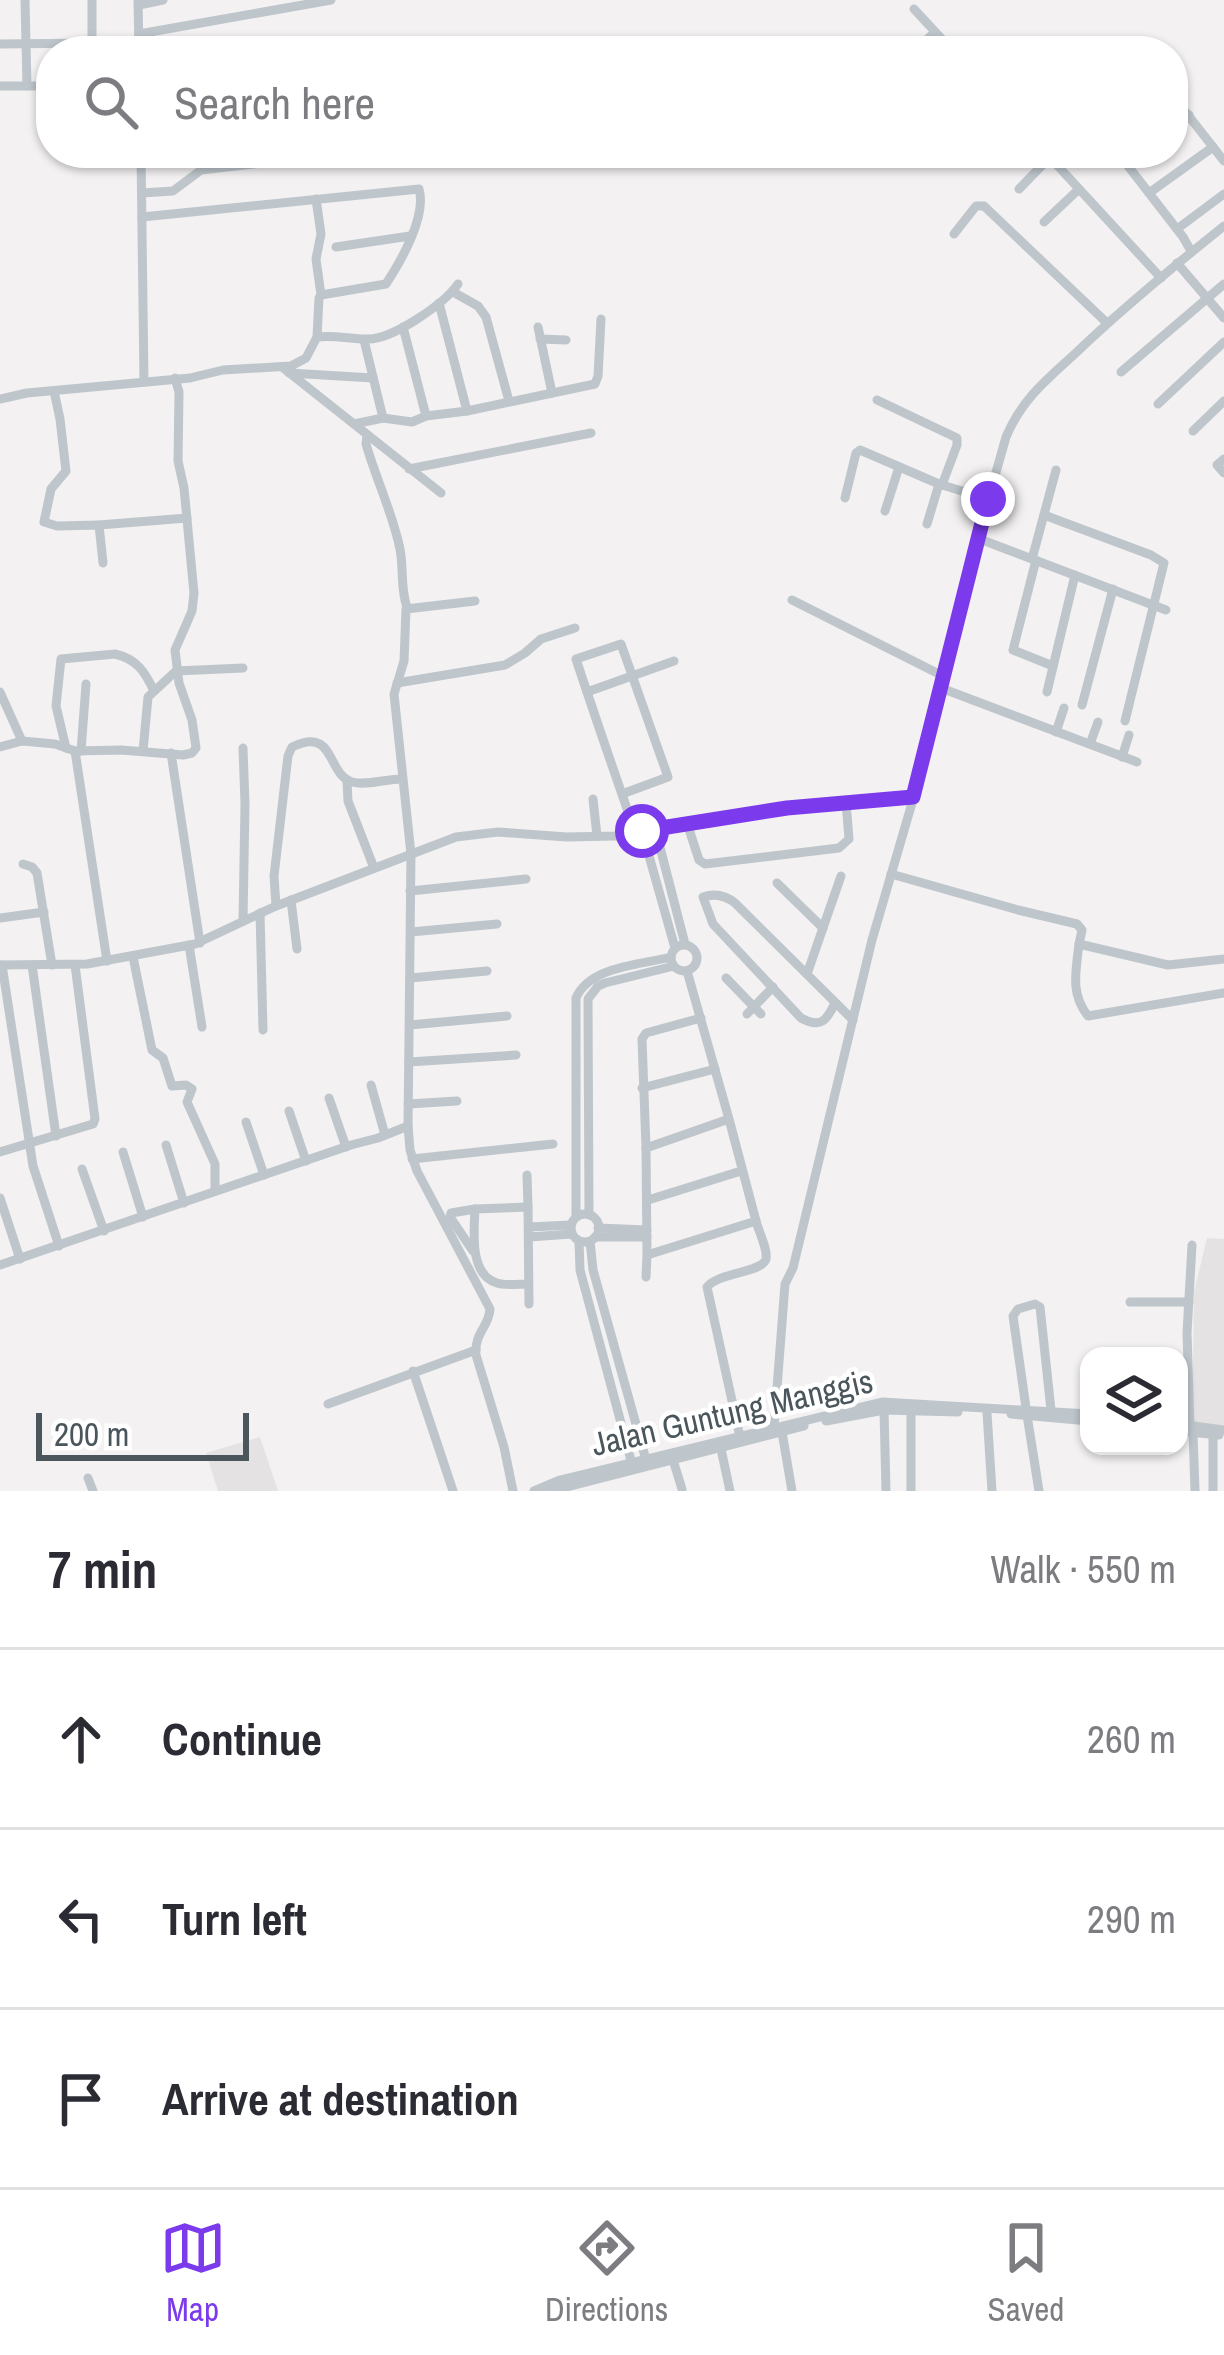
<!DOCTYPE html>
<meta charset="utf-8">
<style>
body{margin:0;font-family:"Archivo Narrow",sans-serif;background:#f7f7f7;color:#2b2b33}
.controls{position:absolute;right:36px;bottom:36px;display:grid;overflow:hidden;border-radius:24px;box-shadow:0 3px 9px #0004}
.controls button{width:108px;height:108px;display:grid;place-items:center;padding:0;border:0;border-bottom:3px solid #e1e1e2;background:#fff;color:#2b2b33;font:60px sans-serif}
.scale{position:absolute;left:36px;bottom:30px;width:213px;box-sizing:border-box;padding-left:12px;border:6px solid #4a565c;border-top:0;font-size:33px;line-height:42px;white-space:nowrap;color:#4a565c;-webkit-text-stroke:9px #fff;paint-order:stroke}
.stop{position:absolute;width:36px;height:36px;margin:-27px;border:9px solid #7c3aed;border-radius:50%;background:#fff}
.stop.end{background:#7c3aed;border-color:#fff;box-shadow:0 3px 12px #0008}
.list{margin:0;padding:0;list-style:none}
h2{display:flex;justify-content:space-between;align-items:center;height:156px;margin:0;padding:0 48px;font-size:51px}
h2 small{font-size:39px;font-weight:400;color:#7c7c81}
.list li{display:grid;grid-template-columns:78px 1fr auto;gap:36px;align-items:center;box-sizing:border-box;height:180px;padding:0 48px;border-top:3px solid #e1e1e2}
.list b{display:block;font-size:45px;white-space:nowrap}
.list em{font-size:39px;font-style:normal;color:#7c7c81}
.icon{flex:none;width:66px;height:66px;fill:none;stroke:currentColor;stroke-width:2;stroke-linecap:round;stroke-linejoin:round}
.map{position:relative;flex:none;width:1224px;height:1491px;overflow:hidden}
.search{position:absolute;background:#fff;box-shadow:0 3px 9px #0004;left:36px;right:36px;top:36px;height:132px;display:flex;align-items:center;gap:30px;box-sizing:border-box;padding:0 42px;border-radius:48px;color:#7c7c81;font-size:45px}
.sheet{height:696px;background:#fff}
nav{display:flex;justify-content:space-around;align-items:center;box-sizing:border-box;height:168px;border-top:3px solid #e1e1e2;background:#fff;font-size:33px;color:#7c7c81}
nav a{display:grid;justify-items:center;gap:6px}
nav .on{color:#7c3aed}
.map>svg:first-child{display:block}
.education{fill:#e4e2e2}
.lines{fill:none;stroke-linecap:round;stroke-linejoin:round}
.minor{stroke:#bec6cc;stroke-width:9}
.route{stroke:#7c3aed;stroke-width:15}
.labels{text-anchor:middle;stroke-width:9;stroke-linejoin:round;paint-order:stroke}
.street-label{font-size:33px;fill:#4a565c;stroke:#fff}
</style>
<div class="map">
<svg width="1224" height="1491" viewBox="0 0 1224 1491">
<rect width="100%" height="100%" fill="#f3f1f1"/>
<!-- education -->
<g class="education">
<polygon points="1207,1238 1224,1239 1224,1426 1192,1423 1194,1292"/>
<polygon points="260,1437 278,1491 218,1491 206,1453"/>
</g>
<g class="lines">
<!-- minor -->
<g class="minor">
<polyline points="25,0 27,86"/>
<polyline points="92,0 92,51"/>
<polyline points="138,0 139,51"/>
<polyline points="139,5 163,0"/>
<polyline points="914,9 953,51"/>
<polyline points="139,34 331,0"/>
<polyline points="0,44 93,43"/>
<polyline points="914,51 935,32"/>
<polyline points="1126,51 1134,45 1138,51"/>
<polyline points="0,86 51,86"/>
<polyline points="1173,96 1224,161"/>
<polyline points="1173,127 1189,115"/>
<polyline points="141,153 144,382"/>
<polyline points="1046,153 1161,278"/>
<polyline points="1118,153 1183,237 1191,251"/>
<polyline points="990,156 994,153"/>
<polyline points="201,170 350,153"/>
<polyline points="1019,189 1050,157"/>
<polyline points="142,193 173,191 201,170 201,153"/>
<polyline points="1149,193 1213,147"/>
<polyline points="316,199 321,234 316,259 321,295"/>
<path d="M142,217L419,189C427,216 401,261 386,284L321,295L319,298L317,337"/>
<polyline points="1044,222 1079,189"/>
<polyline points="1177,229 1224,194"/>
<polyline points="954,234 976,206 984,206 1107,323"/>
<polyline points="336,247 410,236"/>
<polyline points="1177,263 1224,318"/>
<polyline points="453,292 478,306 486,317 509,401"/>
<polyline points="439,303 467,411"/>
<polyline points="403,327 426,416"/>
<polyline points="538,327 552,393"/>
<polyline points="540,339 566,340"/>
<polyline points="364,340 383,418"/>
<polyline points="282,367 441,493"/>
<polyline points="1121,372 1224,284"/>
<polyline points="289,373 373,378"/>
<polyline points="54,391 60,419 66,471 51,489 44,522 57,526 99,525 103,563"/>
<path d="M0,399L27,393L190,378L223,370L291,366L306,358L317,337C335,335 350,339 367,339C392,340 444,304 458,284"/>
<polyline points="877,400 957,438 957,445 942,485"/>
<polyline points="1158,404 1224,342"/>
<polyline points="354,424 383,418 412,422 426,416 467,411 595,384 598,376 601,319"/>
<polyline points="1193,431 1224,401"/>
<path d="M367,435L366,444C376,479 393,514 400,549C404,571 400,586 407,608"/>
<polyline points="1224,459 1217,465 1224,473"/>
<polyline points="409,469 591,433"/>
<polyline points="845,498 856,453 860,450 939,484 988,499"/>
<polyline points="885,511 899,467"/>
<polyline points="1044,515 1151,555 1164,563 1125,721"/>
<polyline points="927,524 939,484"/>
<polyline points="99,525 187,518"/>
<polyline points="977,538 1166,610"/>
<polyline points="1032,559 1056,470"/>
<polyline points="1036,560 1013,650 1053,666"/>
<polyline points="792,600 943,676"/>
<path d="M475,601L406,609L404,661L394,694L411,854L408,1126L410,1150L417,1171L490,1309C489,1327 474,1333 476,1355L504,1447L513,1491"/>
<polyline points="397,683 505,665 525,653 541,639 575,628"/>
<polyline points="941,688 1137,762"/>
<polyline points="0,692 22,741"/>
<polyline points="587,692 674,661"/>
<polyline points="1047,692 1075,575"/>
<polyline points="1082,705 1113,589"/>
<polyline points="1056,732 1064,708"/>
<polyline points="1090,744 1098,722"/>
<polyline points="0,747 22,741 55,744 75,751 121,750 183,755 192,753 196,748 192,720 179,683 175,650 192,611 194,593 184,488 178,461 179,392 175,378"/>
<path d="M66,748L56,706L61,659L115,654C137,659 145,672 154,691"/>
<polyline points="75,751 107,961"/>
<polyline points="81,751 86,684"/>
<polyline points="143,751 148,697 176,671 243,668"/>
<polyline points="171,753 200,943"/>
<polyline points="1122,757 1129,735"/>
<polyline points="347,781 348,801 374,868"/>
<path d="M622,794L668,777L621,644L576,659C595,717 615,774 635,832"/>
<polyline points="593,799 597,836"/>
<polyline points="687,823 699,860 705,864 839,848 849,839 846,802"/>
<polyline points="655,828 685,944"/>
<polyline points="642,831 675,948"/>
<polyline points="23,864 32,867 37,873 52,965"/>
<polyline points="891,874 1018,910 1077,924 1082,930 1079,944 1168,965 1224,959"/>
<polyline points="777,883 823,928"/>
<polyline points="410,891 526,879"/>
<polyline points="291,900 297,949"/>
<path d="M276,906L274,876L288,756L292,747C336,726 326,774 352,782C366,786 386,779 401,779"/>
<polyline points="260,913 263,1030"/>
<polyline points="0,918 44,912"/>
<polyline points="243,921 245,804 243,748"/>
<polyline points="411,932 497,924"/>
<path d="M1079,944C1076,971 1070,994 1088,1016L1224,993"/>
<circle cx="684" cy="958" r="13"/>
<polyline points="189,945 202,1027"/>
<polyline points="133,957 152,1050 163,1058 172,1086 186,1085 192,1089 187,1102 215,1164 215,1191"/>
<polyline points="0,965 87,964 195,944 276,906 456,837 498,832 567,837 615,836 787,808 913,797"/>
<polyline points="2,965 33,1166 59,1246"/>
<polyline points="32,965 56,1136"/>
<polyline points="687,971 729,1119 646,1148 647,1255 756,1221 729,1119"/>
<polyline points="807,974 841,876"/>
<polyline points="410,978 487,971"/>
<polyline points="726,978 761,1014"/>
<path d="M835,1003C827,1020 821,1029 801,1018L713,924L703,897C715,893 725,895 735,903L853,1020"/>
<polyline points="747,1014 773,987"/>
<polyline points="410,1025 507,1016"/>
<polyline points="409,1062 516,1055"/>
<polyline points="371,1085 385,1135"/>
<polyline points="642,1088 715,1069"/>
<polyline points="329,1098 346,1147"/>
<polyline points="408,1104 457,1101"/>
<polyline points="289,1111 306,1161"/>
<polyline points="246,1122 264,1175"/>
<polyline points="166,1145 184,1203"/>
<polyline points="646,1148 642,1039 646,1033 701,1018"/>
<polyline points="0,1152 93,1124 95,1119 75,965"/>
<polyline points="123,1152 143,1217"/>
<polyline points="412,1159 553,1144"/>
<polyline points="82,1169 104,1231"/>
<polyline points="527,1175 528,1207"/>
<polyline points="0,1198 20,1259"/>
<polyline points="648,1200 741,1171"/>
<circle cx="585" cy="1228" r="14"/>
<polyline points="589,1215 588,999 598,986 605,983 674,966"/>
<path d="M576,1217V998C590,966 640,965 671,957"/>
<polyline points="529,1227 571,1225"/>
<polyline points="598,1228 647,1230"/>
<polyline points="529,1237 572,1234"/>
<polyline points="595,1237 647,1237"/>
<polyline points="579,1241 580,1270 632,1464"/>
<polyline points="590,1241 593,1270 646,1460"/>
<polyline points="473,1251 450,1217 451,1213 475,1209"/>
<polyline points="0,1265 351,1145 378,1138 408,1126"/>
<polyline points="646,1277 647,1255"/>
<path d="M528,1284C519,1284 506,1286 497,1283C469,1275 474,1231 475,1209L528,1207L529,1304"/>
<polyline points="1130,1302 1189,1302"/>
<polyline points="413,1371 453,1491"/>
<polyline points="328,1404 476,1350"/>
<polyline points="1026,1408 1013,1316 1018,1309 1035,1304 1040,1307 1051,1410"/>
<polyline points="884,1410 886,1491"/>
<polyline points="911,1411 911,1491"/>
<polyline points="987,1413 992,1491"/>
<polyline points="1011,1414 1089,1421"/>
<polyline points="1027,1415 1039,1491"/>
<polyline points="826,1421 884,1410 958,1412"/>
<polyline points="1179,1424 1224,1430"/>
<polyline points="1190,1426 1187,1333 1192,1245"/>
<path d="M774,1427L785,1284L793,1268L872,940L912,803L963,589L1006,437C1023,397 1048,379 1079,350C1125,306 1174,266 1224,226"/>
<polyline points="1179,1431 1219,1435"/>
<polyline points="782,1432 792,1491"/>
<polyline points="1193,1433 1195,1491"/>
<path d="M740,1437L707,1287C719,1272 762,1273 766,1259C768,1249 758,1230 756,1221"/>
<polyline points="721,1449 730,1491"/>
<polyline points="673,1460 682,1489"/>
<polyline points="88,1478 93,1491"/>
<polyline points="534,1491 560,1480 882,1402 1089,1414"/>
<polyline points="551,1491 804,1426"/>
<polyline points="1213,1491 1213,1435"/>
</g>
</g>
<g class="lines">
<!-- route -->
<polyline class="route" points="642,831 787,808 913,797 988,499"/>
</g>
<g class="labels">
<!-- street labels -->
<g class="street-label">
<text transform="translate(732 1412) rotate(-13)" y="12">Jalan Guntung Manggis</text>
</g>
</g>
</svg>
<div class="controls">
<button><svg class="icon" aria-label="layers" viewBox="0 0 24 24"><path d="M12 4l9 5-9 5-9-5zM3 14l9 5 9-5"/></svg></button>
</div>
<div class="scale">200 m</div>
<div class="stop" style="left:642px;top:831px"></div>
<div class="stop end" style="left:988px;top:499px"></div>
<div class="search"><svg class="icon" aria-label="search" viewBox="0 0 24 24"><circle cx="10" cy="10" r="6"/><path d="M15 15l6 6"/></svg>Search here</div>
</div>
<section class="sheet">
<h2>7 min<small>Walk · 550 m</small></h2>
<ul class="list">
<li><svg class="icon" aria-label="ahead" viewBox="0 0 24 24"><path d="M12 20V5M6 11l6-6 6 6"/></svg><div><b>Continue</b></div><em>260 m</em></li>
<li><svg class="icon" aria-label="left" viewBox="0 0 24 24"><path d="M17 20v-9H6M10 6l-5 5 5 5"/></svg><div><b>Turn left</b></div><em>290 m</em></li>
<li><svg class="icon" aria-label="arrive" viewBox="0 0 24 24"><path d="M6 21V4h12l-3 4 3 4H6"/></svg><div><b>Arrive at destination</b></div></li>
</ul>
</section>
<nav>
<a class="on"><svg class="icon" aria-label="map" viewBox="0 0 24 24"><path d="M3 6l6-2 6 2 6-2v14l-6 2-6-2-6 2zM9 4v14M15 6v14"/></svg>Map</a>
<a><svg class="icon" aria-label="directions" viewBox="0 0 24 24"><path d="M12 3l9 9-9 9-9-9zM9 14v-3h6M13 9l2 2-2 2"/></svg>Directions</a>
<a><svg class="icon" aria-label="saved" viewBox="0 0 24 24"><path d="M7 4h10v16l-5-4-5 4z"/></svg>Saved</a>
</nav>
